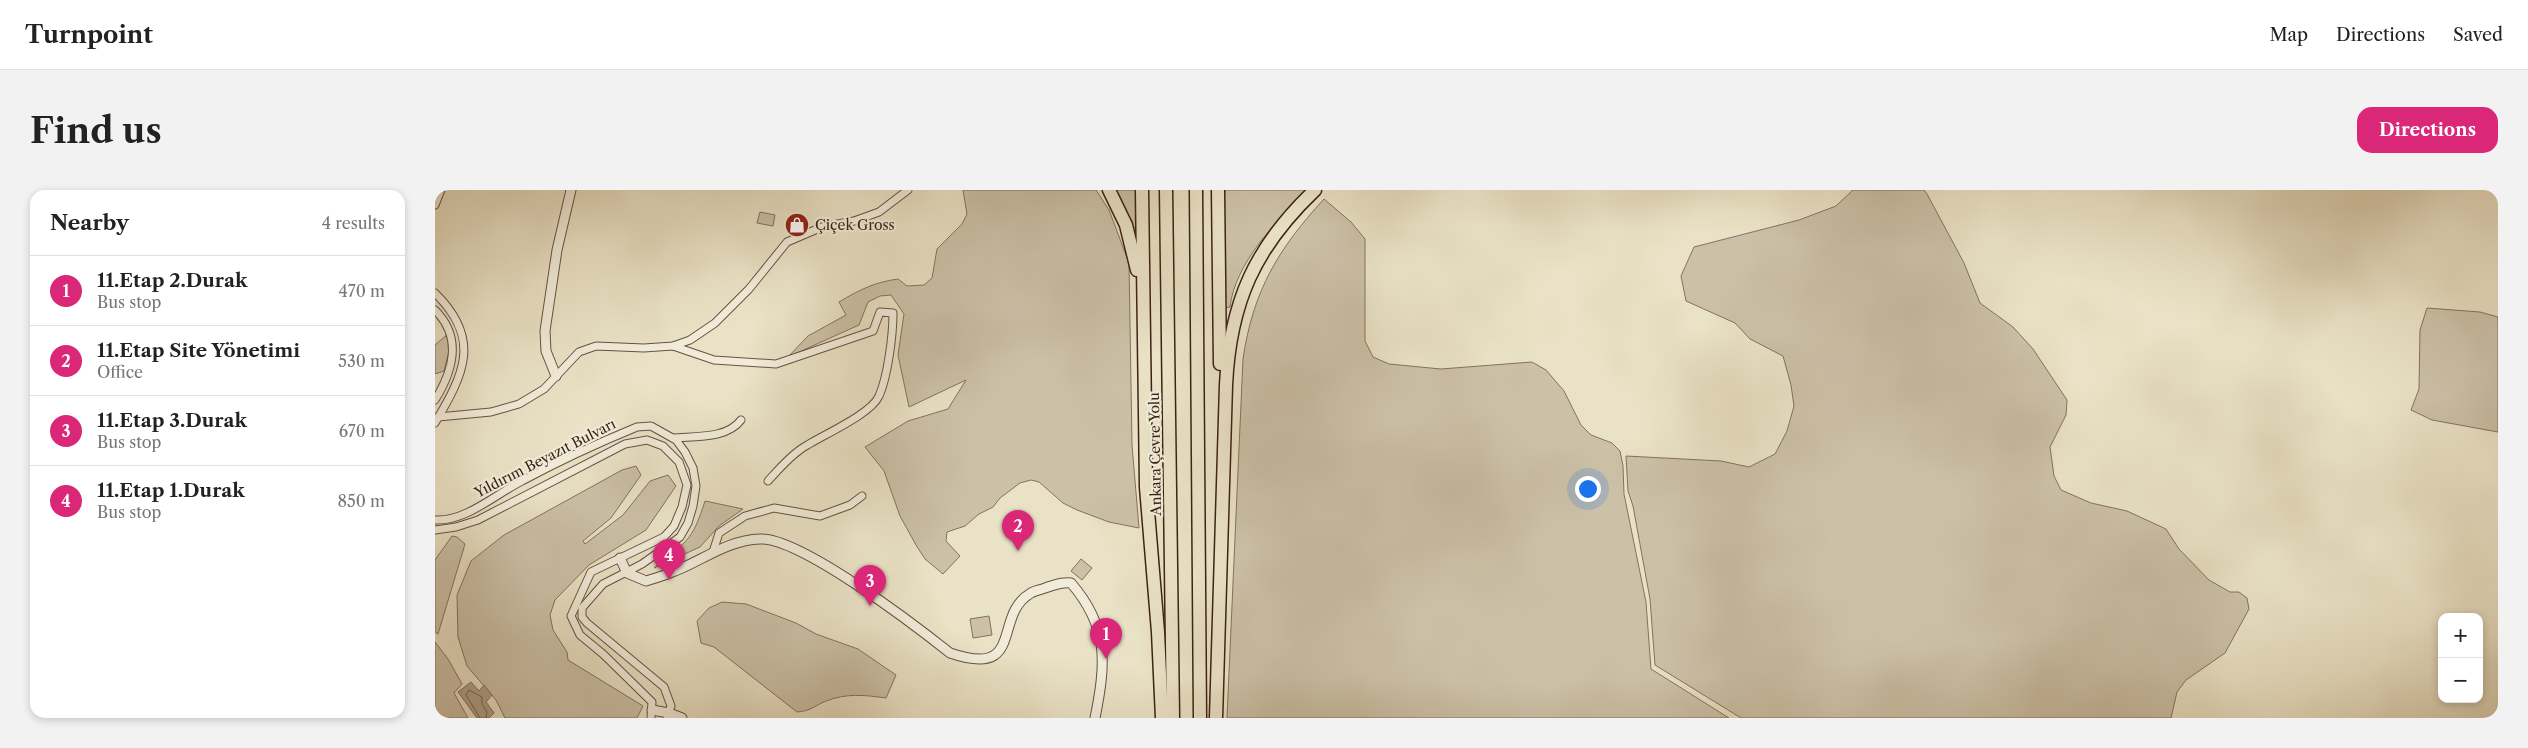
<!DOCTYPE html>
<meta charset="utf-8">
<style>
body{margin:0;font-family:"Libre Caslon Text",serif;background:#f2f2f2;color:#222}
.controls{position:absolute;right:15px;bottom:15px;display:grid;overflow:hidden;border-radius:10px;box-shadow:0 2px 8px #0003}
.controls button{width:45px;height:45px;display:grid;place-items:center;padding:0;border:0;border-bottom:1px solid #e0e0e0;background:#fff;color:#222;font:25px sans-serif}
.you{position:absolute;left:1152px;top:298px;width:18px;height:18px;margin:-12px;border:4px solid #fff;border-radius:50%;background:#1a73e8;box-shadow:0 0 0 8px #1a73e833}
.badge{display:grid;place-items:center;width:32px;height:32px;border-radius:50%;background:#db2777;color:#fff;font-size:16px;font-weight:700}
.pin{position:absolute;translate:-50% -41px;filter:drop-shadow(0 1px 2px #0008)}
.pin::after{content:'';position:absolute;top:26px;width:18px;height:15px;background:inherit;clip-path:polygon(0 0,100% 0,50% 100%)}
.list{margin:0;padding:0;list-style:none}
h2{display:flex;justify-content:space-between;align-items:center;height:65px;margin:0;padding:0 20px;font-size:21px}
h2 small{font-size:16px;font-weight:400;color:#767676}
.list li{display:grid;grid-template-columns:32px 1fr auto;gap:15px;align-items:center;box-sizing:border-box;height:70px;padding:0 20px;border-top:1px solid #e0e0e0}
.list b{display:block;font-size:19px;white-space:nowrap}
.list p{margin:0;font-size:16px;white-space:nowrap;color:#767676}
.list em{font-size:16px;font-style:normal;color:#767676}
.map{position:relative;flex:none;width:2063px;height:528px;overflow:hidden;border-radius:15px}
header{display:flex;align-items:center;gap:30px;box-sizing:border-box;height:70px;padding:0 25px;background:#fff;border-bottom:1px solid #e0e0e0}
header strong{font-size:24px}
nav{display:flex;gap:28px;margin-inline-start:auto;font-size:18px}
.intro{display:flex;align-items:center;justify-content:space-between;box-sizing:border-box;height:120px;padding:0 30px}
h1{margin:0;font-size:35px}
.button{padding:12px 22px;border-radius:15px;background:#db2777;color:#fff;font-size:18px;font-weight:700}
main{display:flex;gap:30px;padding:0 30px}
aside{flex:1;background:#fff;border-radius:15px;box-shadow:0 2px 8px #0003}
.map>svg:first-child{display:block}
.green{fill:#ccc1a8;stroke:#84725f}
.water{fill:#aea18a;stroke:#806e5c}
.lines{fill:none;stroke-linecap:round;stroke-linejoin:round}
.shore{stroke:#746250;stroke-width:1}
.minor-casing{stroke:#675242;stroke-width:9}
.tertiary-casing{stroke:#675242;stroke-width:11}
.motorway-casing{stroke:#3b2216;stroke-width:15}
.minor{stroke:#f1ecda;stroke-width:7}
.tertiary{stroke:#f1ecda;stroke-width:9}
.motorway{stroke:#eae2c6;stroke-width:12}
.labels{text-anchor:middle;stroke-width:4.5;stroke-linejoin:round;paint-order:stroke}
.poi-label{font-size:14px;fill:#3b2216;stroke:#f1ecda;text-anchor:start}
.street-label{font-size:14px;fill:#3b2216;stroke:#f1ecda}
</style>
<header>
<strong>Turnpoint</strong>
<nav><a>Map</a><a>Directions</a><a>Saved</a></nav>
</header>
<div class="intro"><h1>Find us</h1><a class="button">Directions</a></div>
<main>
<aside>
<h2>Nearby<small>4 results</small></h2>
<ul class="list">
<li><span class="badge">1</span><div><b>11.Etap 2.Durak</b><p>Bus stop</p></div><em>470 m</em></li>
<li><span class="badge">2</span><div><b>11.Etap Site Yönetimi</b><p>Office</p></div><em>530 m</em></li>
<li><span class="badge">3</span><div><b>11.Etap 3.Durak</b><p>Bus stop</p></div><em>670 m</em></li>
<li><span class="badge">4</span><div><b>11.Etap 1.Durak</b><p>Bus stop</p></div><em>850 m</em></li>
</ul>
</aside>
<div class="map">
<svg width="2063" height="528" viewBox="0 0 2063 528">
<rect width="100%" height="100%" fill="#eae2c6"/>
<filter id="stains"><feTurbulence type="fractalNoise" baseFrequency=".004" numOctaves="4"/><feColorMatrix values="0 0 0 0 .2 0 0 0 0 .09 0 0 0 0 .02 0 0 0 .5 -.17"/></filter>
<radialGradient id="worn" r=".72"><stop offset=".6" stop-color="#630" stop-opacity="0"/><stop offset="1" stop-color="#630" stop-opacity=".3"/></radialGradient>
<!-- green -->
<g class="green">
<path d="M528,0H661L674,20L694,73L697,255L704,338L674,332L642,320L628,313L604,292L596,290L585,293L565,308L558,317L544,324L530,336L512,342L511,351L525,366L508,384L490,369L481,355L465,326L449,281L430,257L473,231L513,219L531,190L474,217L463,165L469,124L456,105L445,106L433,112L424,135L353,167L373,146L411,125L404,112C424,100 440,92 463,89L472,96L489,95L497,88L502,59L527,34L532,24Z"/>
<polygon points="681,0 703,0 703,37 697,38"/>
<path d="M789,0H871C842,31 800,73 795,117L790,118Z"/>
<polygon points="1418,0 1489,0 1492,4 1529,73 1545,113 1578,137 1598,159 1632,210 1631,225 1615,257 1619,286 1626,300 1656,313 1692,321 1731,339 1744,359 1774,390 1795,402 1804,402 1812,408 1814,419 1790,463 1751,490 1742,502 1736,528 1306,528 1220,475 1215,409 1198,316 1193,301 1191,266 1286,271 1314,277 1340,264 1352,241 1359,216 1356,195 1348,166 1315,149 1300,133 1251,111 1246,86 1259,57 1364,30 1401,16"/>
<path d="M889,9L916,32L930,49V151L938,167L954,174L1006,179L1097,172L1111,180L1129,201L1146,235L1156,245L1177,253L1185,261L1188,276L1189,304L1211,412L1216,479L1294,528H792L808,169C818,101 843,59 889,9Z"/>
<polygon points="325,22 340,25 338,36 322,33"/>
<polygon points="1992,118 2045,122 2063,127 2063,242 1997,230 1976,220 1984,199 1985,140"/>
<polygon points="14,143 15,157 9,181 0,184 0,155"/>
<polygon points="201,276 206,285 176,328 148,351 150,354 188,325 215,291 233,285 241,296 211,340 154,375 120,410 115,425 118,440 132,462 133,470 208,516 202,528 70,528 61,510 32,476 23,447 22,405 36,371 69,345 187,280"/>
<path d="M270,311L308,319L284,336L265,357L219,378C251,352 257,352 270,311Z"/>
<polygon points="17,346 22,347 30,354 3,444 0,442 0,370"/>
<polygon points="646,369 657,378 647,390 636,381"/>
<path d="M287,412L311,414L361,433L381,444L423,459L461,485L451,508C429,505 412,503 391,511C379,516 376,521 362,522L279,457L266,453L262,431L274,418Z"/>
<polygon points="554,426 557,445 538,448 535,429"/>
<polygon points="0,452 13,469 27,494 19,503 33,528 0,528"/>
</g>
<!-- water -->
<polygon class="water" points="36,492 44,501 49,495 57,505 51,512 59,523 54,528 42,528 23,502"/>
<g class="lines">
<!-- shore -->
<polyline class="shore" points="45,528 31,505 34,500 47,507 47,514 52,522 51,528"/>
<!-- minor casing -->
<g class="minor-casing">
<g id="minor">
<polyline points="0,15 6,0"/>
<path d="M0,103C47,149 29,184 0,233"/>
<path d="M0,120C28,148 18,181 0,210"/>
<path d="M238,156L279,170L341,174L438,141L445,122L458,123C458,144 453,186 444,206C436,225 383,247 366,259C353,268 343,280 333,291"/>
<polyline points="3,227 56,222 84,214 109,199 144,162 161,156 209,158 238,156 255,150 280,133 314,99 352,52 387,37 419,31 444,22 473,0"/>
<path d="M238,248C260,246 292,249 306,230"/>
<path d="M0,330C30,332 61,304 87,291C124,271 163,253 202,237L216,236L241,250L250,262L258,278L261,296L258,316L253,333L245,347L207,374L168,394L147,418V427L152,433L229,497L236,516L232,528"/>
<polyline points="0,340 21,337 43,330 190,254 212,250 228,256 244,272 252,295 247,317 239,336 229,347 156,382 136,426 145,445 168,464 217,512 216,528"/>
<polyline points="278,362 284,343 310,326 339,318 385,326 415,315 427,306"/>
</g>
</g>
<!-- tertiary casing -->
<g class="tertiary-casing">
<g id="tertiary">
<polyline points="121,186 111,161 110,141 122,60 136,0"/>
<path d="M185,368L192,383L211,391C221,388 231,385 240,381C268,370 293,350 325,349C365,347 481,436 515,463C591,489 557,425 596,403C600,400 606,400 610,398C620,395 625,392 636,393C674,437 671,473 660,528"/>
<polyline points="217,520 234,523 247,528"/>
</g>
</g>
<!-- motorway casing -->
<g class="motorway-casing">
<g id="motorway">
<polyline points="674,0 691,35 702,80"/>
<polyline points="707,0 711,297 723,442 727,528"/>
<polyline points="731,0 738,528"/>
<polyline points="761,0 765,528"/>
<polyline points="783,0 785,174"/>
<path d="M781,528L791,195C795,112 820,57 880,0"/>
</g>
</g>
<!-- minor -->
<use href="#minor" class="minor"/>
<!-- tertiary -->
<use href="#tertiary" class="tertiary"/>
<!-- motorway -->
<use href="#motorway" class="motorway"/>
</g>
<!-- icons -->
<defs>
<g id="shop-disc" transform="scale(1.25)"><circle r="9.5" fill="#8f2418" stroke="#f1ecda"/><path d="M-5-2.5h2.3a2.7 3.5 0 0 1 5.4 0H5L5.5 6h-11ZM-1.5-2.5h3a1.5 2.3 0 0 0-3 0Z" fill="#fff"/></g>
</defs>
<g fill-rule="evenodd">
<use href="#shop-disc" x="362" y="35"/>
</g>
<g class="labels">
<!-- poi labels -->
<g class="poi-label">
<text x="380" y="40">Çiçek Gross</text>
</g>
<!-- street labels -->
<g class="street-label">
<text transform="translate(720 264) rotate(-91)" y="5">Ankara Çevre Yolu</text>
<text transform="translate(110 268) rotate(-27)" y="5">Yıldırım Beyazıt Bulvarı</text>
</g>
</g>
<rect width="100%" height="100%" filter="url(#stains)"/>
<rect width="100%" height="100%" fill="url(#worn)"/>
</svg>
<div class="controls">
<button>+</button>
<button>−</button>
</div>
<div class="you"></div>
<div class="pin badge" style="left:671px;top:469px">1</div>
<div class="pin badge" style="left:583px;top:361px">2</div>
<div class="pin badge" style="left:435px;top:416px">3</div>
<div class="pin badge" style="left:234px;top:390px">4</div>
</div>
</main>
